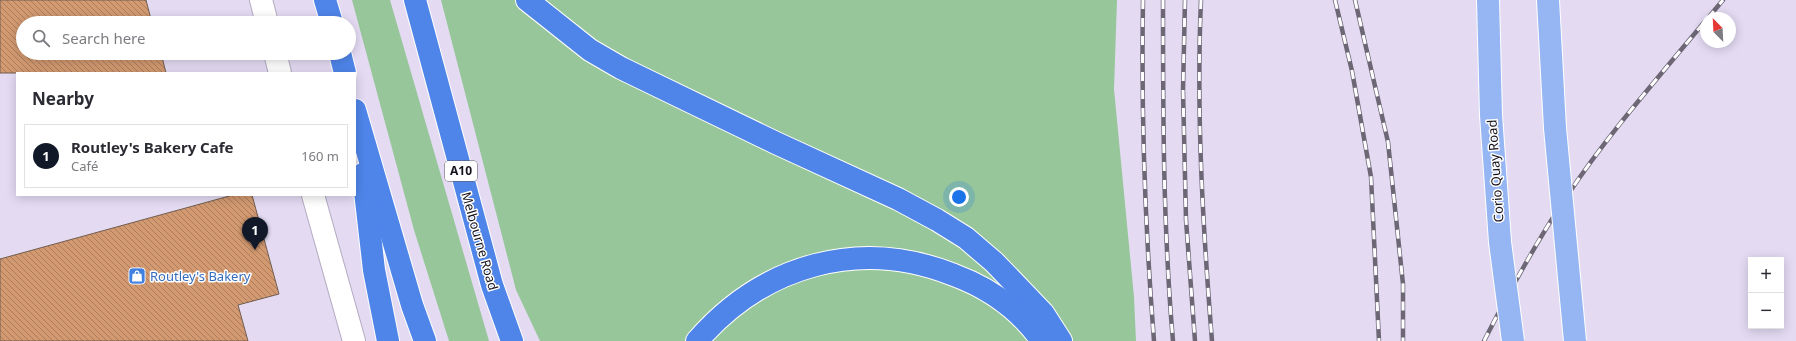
<!DOCTYPE html>
<meta charset="utf-8">
<style>
body{margin:0;font-family:"Noto Sans",sans-serif;background:#f2f2f3;color:#2b2b33}
.controls{position:absolute;right:12px;bottom:12px;display:grid;overflow:hidden;border-radius:0px;box-shadow:0 2px 10px #0003}
.controls button{width:36px;height:36px;display:grid;place-items:center;padding:0;border:0;border-bottom:1px solid #e1e1e2;background:#fff;color:#2b2b33;font:20px sans-serif}
.compass{position:absolute;left:1700px;top:12px;width:36px;height:36px;border-radius:50%;background:#fff;box-shadow:0 2px 10px #0003;rotate:336deg}
.you{position:absolute;left:959px;top:197px;width:14px;height:14px;margin:-10px;border:3px solid #fff;border-radius:50%;background:#1a73e8;box-shadow:0 0 0 6px #1a73e833}
.badge{display:grid;place-items:center;width:26px;height:26px;border-radius:50%;background:#111827;color:#fff;font-size:13px;font-weight:700}
.pin{position:absolute;translate:-50% -33px;filter:drop-shadow(0 1px 2px #0008)}
.pin::after{content:'';position:absolute;top:21px;width:14px;height:12px;background:inherit;clip-path:polygon(0 0,100% 0,50% 100%)}
.list{margin:0;padding:0;list-style:none}
h2{display:flex;justify-content:space-between;align-items:center;height:52px;margin:0;padding:0 16px;font-size:17px}
h2 small{font-size:13px;font-weight:400;color:#7c7c81}
.list li{display:grid;grid-template-columns:26px 1fr auto;gap:12px;align-items:center;box-sizing:border-box;height:64px;margin:0 8px 8px;padding:0 8px;border:1px solid #e1e1e2;border-radius:0px}
.list b{display:block;font-size:15px;white-space:nowrap}
.list p{margin:0;font-size:13px;white-space:nowrap;color:#7c7c81}
.list em{font-size:13px;font-style:normal;color:#7c7c81}
.icon{flex:none;width:22px;height:22px;fill:none;stroke:currentColor;stroke-width:2;stroke-linecap:round;stroke-linejoin:round}
.map{position:relative;flex:none;width:1796px;height:341px;overflow:hidden}
.search{position:absolute;background:#fff;box-shadow:0 2px 10px #0003;left:16px;top:16px;width:340px;height:44px;display:flex;align-items:center;gap:10px;box-sizing:border-box;padding:0 14px;border-radius:22px;color:#7c7c81;font-size:15px}
.panel{position:absolute;background:#fff;box-shadow:0 2px 10px #0003;left:16px;top:72px;width:340px;height:124px;border-radius:0px}
.map>svg:first-child{display:block}
.grass{fill:#98c69b}
.building{fill:url(#building-back-hatch);stroke:#715d4f}
.lines{fill:none;stroke-linecap:round;stroke-linejoin:round}
.minor-casing{stroke:#b4abc2;stroke-width:24}
.major-casing{stroke:#fff;stroke-width:24}
.highway-casing{stroke:#fff;stroke-width:24}
.minor{stroke:#fff;stroke-width:22}
.major{stroke:#95b6f2;stroke-width:22}
.highway{stroke:#4f85e9;stroke-width:22}
.rail-casing{stroke:#6c6675;stroke-width:4.5}
.rail{stroke:#fff;stroke-width:3;stroke-dasharray:9;stroke-linecap:butt}
.major-bridge-casing{stroke:#fff;stroke-width:24;stroke-linecap:butt}
.major-bridge{stroke:#95b6f2;stroke-width:22}
.labels{text-anchor:middle;stroke-width:3;stroke-linejoin:round;paint-order:stroke}
.shield{fill:#fff;stroke:#5c595f;stroke-width:1}
.shield-label{font-size:12px;font-weight:bold;fill:#16121b}
.street-label{font-size:13px;fill:#16121b;stroke:#fff}
.shop-label{font-size:13px;fill:#366cbe;stroke:#fff;text-anchor:start}
</style>
<div class="map">
<svg width="1796" height="341" viewBox="0 0 1796 341">
<defs>
<pattern id="building-back-hatch" width="6" height="6" patternUnits="userSpaceOnUse"><rect width="6" height="6" fill="#d39a71"/><path d="M-1 5l2 2M0 0l6 6M5-1l2 2" fill="none" stroke="#aa7c5c"/></pattern>
</defs>
<rect width="100%" height="100%" fill="#e4dbf3"/>
<!-- grass -->
<g class="grass">
<polygon points="352,0 390,0 489,341 449,341 414,230"/>
<polygon points="441,0 1117,0 1114,89 1134,297 1136,341 540,341 516,290"/>
</g>
<!-- building -->
<g class="building">
<polygon points="0,0 146,0 152,23 23,23 23,53 161,53 166,73 0,73"/>
<polygon points="233,195 252,195 279,294 238,305 248,341 0,341 0,259"/>
</g>
<g class="lines">
<!-- minor casing -->
<g class="minor-casing">
<g id="minor">
<polyline points="261,0 267,23"/>
<polyline points="275,53 280,73"/>
<polyline points="313,195 354,341"/>
</g>
</g>
<!-- major casing -->
<g class="major-casing">
<g id="major">
<polyline points="1488,0 1491,115 1500,242"/>
<polyline points="1548,0 1555,128"/>
</g>
</g>
<!-- highway casing -->
<g class="highway-casing">
<g id="highway">
<polyline points="325,0 332,23"/>
<polyline points="415,0 492,285 512,341"/>
<polyline points="527,0 590,50 621,68 776,143 898,199 937,220 966,238 994,262 1043,313 1061,341"/>
<polyline points="340,53 345,73"/>
<polyline points="355,110 412,305 425,341"/>
<polyline points="363,174 374,270 388,341"/>
<path d="M697,341C763,265 859,237 954,275C989,288 1020,310 1042,341"/>
</g>
</g>
<!-- minor -->
<use href="#minor" class="minor"/>
<!-- major -->
<use href="#major" class="major"/>
<!-- highway -->
<use href="#highway" class="highway"/>
<!-- rail casing -->
<g class="rail-casing">
<g id="rail">
<path d="M1143,0C1141,114 1145,227 1154,341"/>
<path d="M1163,0C1163,114 1163,227 1173,341"/>
<polyline points="1185,0 1183,90 1186,220 1195,341"/>
<path d="M1201,0C1196,114 1203,228 1212,341"/>
<polyline points="1335,0 1352,71 1371,177 1379,341"/>
<polyline points="1355,0 1388,142 1403,284 1403,341"/>
<polyline points="1708,18 1723,0"/>
<path d="M1484,341C1509,292 1536,242 1567,196C1608,134 1658,78 1706,20"/>
</g>
</g>
<!-- rail -->
<use href="#rail" class="rail"/>
<!-- major-bridge casing -->
<g class="major-bridge-casing">
<g id="major-bridge">
<polyline points="1555,128 1575,341"/>
<polyline points="1500,242 1513,341"/>
</g>
</g>
<!-- major-bridge -->
<use href="#major-bridge" class="major-bridge"/>
</g>
<!-- icons -->
<defs>
<g id="shop-square" transform="scale(0.9)"><rect x="-9" y="-9" width="18" height="18" rx="4" fill="#3f7fe0" stroke="#fff"/><path d="M-5-2.5h2.3a2.7 3.5 0 0 1 5.4 0H5L5.5 6h-11ZM-1.5-2.5h3a1.5 2.3 0 0 0-3 0Z" fill="#fff"/></g>
</defs>
<g fill-rule="evenodd">
<use href="#shop-square" x="137" y="276"/>
</g>
<g class="labels">
<!-- shield labels -->
<rect class="shield" x="445" y="161" width="32" height="20" rx="3"/>
<g class="shield-label">
<text x="461" y="175">A10</text>
</g>
<!-- street labels -->
<g class="street-label">
<text transform="translate(1495 171) rotate(-94)" y="5">Corio Quay Road</text>
<text transform="translate(480 241) rotate(74)" y="5">Melbourne Road</text>
</g>
<!-- shop labels -->
<g class="shop-label">
<text x="150" y="281">Routley's Bakery</text>
</g>
</g>
</svg>
<div class="controls">
<button>+</button>
<button>−</button>
</div>
<svg class="compass" viewBox="-18 -18 36 36"><path d="M0-13l5 13h-10z" fill="#e53935"/><path d="M0 13l5-13h-10z" fill="#7c7c81"/></svg>
<div class="you"></div>
<div class="pin badge" style="left:255px;top:250px">1</div>
<div class="search"><svg class="icon" aria-label="search" viewBox="0 0 24 24"><circle cx="10" cy="10" r="6"/><path d="M15 15l6 6"/></svg>Search here</div>
<section class="panel">
<h2>Nearby<small></small></h2>
<ul class="list">
<li><span class="badge">1</span><div><b>Routley's Bakery Cafe</b><p>Café</p></div><em>160 m</em></li>
</ul>
</section>
</div>
